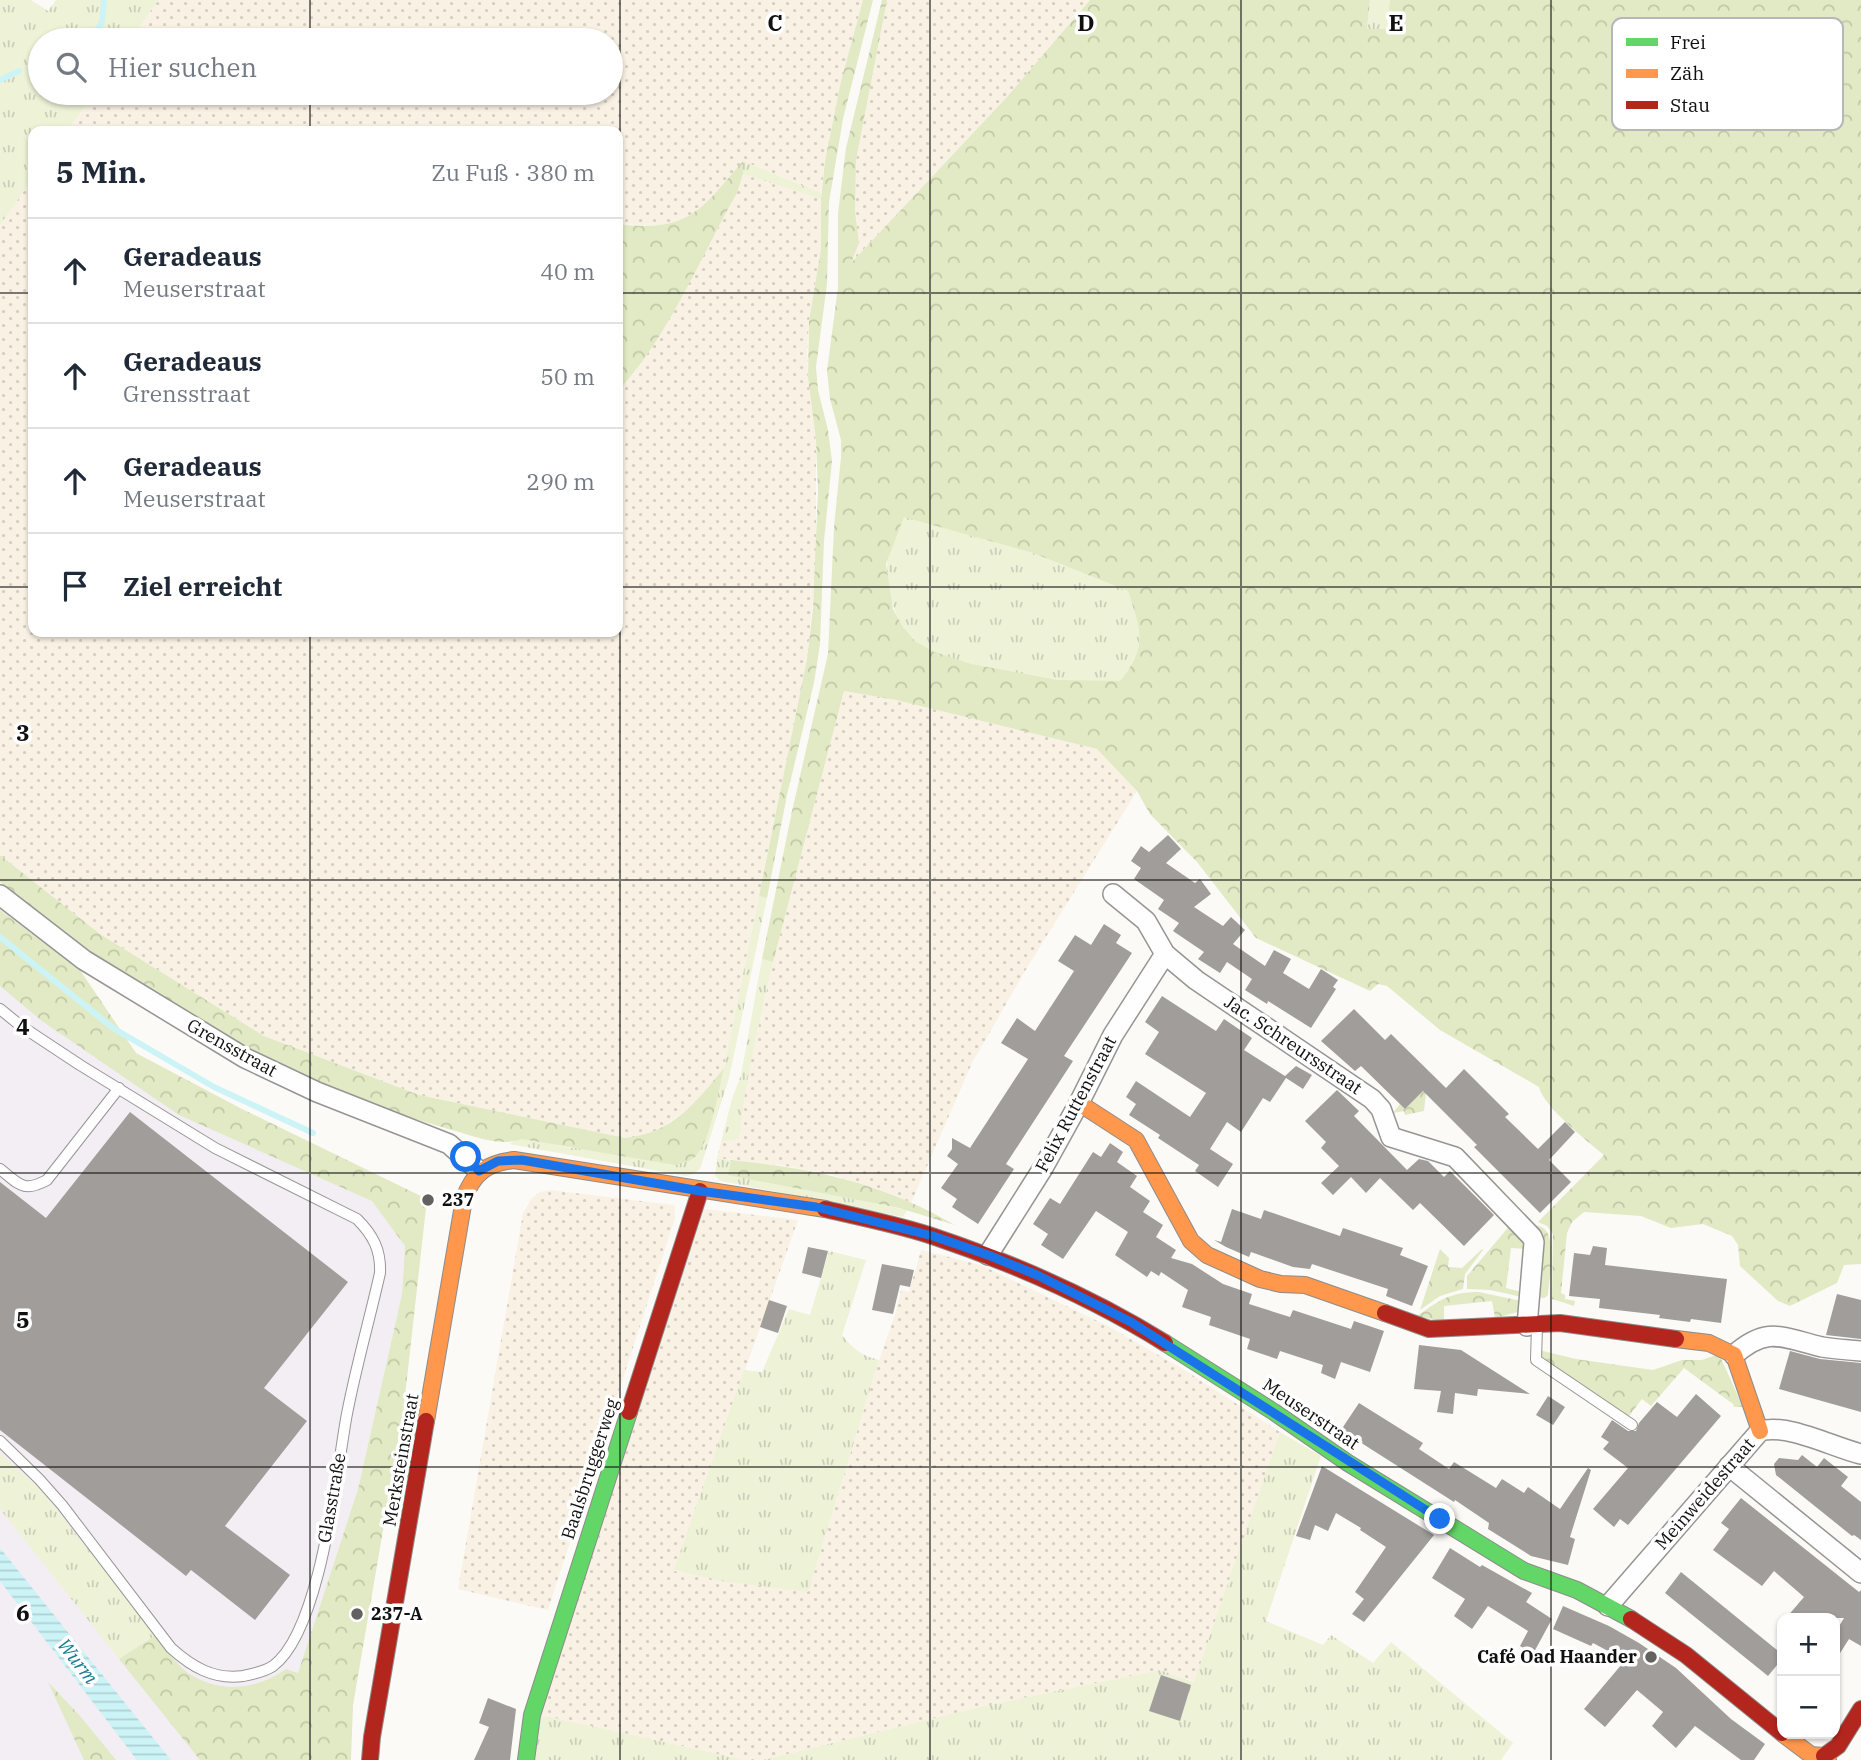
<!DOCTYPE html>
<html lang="de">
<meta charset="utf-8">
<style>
body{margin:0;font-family:"IBM Plex Serif",serif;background:#f2f2f3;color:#1f2937}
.controls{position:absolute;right:21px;bottom:21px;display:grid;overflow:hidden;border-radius:14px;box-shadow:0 2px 5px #0004}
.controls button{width:63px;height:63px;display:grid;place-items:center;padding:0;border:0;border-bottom:2px solid #e0e1e3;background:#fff;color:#1f2937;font:35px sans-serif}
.stop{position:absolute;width:21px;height:21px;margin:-16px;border:5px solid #1a73e8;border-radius:50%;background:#fff}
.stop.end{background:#1a73e8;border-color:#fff;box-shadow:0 2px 7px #0008}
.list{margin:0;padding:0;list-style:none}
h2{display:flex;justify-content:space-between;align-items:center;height:91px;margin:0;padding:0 28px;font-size:30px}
h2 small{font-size:23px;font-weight:400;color:#747a83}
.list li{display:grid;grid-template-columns:46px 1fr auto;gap:21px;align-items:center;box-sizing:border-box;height:105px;padding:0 28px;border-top:2px solid #e0e1e3}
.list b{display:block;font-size:26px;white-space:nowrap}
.list p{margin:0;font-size:23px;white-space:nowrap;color:#747a83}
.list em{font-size:23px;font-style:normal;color:#747a83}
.icon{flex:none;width:38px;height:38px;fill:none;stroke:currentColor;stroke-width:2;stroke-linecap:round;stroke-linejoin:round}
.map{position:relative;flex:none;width:1861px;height:1760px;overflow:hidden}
.search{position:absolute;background:#fff;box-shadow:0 2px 5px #0004;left:28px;top:28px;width:595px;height:77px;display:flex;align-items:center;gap:18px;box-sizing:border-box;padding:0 24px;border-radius:38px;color:#747a83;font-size:26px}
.panel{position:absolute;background:#fff;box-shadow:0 2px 5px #0004;left:28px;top:126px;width:595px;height:511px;border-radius:14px}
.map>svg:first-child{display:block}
.industrial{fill:#f3eef3}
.farmland{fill:url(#farmland-dots)}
.grass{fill:url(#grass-tufts)}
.forest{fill:url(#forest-crowns);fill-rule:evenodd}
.water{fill:url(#water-rules)}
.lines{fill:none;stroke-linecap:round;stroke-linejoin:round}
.stream{stroke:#ccf4f7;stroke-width:6}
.building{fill:#a09d9b}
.lane-casing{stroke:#969594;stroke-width:12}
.street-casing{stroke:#969594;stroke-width:22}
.fast-casing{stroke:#8d8c8b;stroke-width:18}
.slow-casing{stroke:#8d8c8b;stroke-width:18}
.jam-casing{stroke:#8d8c8b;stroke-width:18}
.lane{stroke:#fffefe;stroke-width:10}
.street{stroke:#fffefe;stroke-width:19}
.fast{stroke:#63d668;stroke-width:16}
.slow{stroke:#ff974d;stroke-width:16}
.jam{stroke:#b3261e;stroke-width:16}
.route{stroke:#1a73e8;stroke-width:9}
.grid{fill:none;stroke:#101010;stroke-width:2;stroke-opacity:0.55}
.poi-dot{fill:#636261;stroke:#fff;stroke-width:2.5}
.labels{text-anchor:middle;stroke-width:7;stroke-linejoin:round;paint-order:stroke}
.street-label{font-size:18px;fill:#101010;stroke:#fff}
.poi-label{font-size:18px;font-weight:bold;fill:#101010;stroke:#fff;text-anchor:start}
.water-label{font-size:19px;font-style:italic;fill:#167d8f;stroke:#fff}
.key{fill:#fff;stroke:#b7b7b7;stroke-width:2}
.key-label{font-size:19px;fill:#101010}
.grid-label{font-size:23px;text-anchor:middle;font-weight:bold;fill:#101010;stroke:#fff;stroke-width:7;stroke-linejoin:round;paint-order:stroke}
</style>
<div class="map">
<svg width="1861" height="1760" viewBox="0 0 1861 1760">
<defs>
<pattern id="farmland-dots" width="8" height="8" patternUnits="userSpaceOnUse" patternTransform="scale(1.75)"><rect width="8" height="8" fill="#f9f1e3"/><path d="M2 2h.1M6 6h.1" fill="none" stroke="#d4cec2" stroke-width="1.8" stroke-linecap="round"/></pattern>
<pattern id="grass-tufts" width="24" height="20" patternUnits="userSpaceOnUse" patternTransform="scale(1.75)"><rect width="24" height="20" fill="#eef2d7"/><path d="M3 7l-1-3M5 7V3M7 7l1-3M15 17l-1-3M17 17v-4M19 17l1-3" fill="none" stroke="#cbceb8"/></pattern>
<pattern id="forest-crowns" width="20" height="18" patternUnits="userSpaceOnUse" patternTransform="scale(1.75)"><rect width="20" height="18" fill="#e1eac4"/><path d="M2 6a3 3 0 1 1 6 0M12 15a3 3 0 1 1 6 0" fill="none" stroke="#c0c8a7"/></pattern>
<pattern id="water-rules" width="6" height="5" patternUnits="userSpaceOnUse" patternTransform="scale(1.75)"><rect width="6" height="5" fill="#ccf4f7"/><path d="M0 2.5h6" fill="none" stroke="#aed0d3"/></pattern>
</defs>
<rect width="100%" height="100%" fill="#fcfaf7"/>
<!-- industrial -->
<polygon class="industrial" points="0,955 136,1078 368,1192 405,1246 402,1294 358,1489 298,1673 312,1760 0,1760"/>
<!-- farmland -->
<g class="farmland">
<polygon points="158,0 863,0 841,81 825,161 821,193 743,161 708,203 691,217 675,223 653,226 618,224 618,131 67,131 95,93 611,93 611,40 131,40"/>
<polygon points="887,0 1090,0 1006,98 849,265 859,243 855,211 856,160"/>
<polygon points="743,174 821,199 821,249 809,321 807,352 808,378 816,441 816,570 807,659 724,1068 690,1108 658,1130 643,1136 625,1138 419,1095 264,1036 100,934 0,855 0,225 33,178 33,632 618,632 618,391 635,372 669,318 737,193"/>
<polygon points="844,691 896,700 1097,749 1137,791 1028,966 972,1063 911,1203 890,1193 830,1174 780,1165 717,1158 721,1142 739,1139 742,1105 751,1059 773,962"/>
<polygon points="550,1190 674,1205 675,1218 548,1610 458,1589 523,1213 532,1198 540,1192"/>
<polygon points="704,1209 798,1220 674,1571 808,1592 879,1360 895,1315 901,1290 909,1292 921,1250 981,1265 1110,1327 1186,1371 1280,1432 1195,1682 1160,1670 980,1707 763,1760 745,1760 541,1715"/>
</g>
<!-- grass -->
<g class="grass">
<polygon points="0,0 31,0 48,11 56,0 103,0 102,19 97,32 103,23 105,0 158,0 131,40 40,40 40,93 95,93 67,131 33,131 33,178 0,225 0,81 15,75 13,72 0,77"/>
<polygon points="1370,0 1390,0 1387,29 1367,29"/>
<polygon points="743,161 821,193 821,199 743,174"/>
<path d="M904,516L1033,553L1128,591C1141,633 1148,643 1120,681C1099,681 1077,683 1056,680C1023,677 937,662 914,640C895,622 887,592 887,567C887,554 899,529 904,516Z"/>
<polygon points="759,896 767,898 729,1078 700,1169 693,1174 686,1176 509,1144 522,1138 571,1148 699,1152 707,1134 724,1068"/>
<path d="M762,959L773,962C760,1020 745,1079 739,1139L721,1142L732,1099L741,1075Z"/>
<polygon points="717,1158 731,1160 729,1174 907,1210 903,1217 721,1181 715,1176"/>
<path d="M829,1251L866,1260L842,1335C853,1349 862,1356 879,1360L808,1592L722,1581L674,1570L744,1370L762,1372L789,1309L810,1315Z"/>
<polygon points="1280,1432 1321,1456 1266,1621 1323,1645 1331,1635 1373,1663 1391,1642 1513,1743 1501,1760 763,1760 980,1707 1160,1670 1194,1682"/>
<polygon points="0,1453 40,1489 156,1635 119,1659 0,1509"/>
<polygon points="541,1715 745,1760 534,1760"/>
</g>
<!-- forest -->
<g class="forest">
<polygon points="863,0 873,0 843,119 829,202 827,284 816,367 818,390 828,430 832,461 824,541 820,644 814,683 787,795 767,898 759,896 807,659 813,608 818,490 816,440 808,378 809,321 821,249 821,199 825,161 841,81"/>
<path d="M882,0H887L856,160L855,211L859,243L851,263L1006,98L1090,0H1370L1367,29H1387L1390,0H1861V1264L1844,1265L1837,1283L1790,1306L1778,1301L1740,1266L1738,1245L1732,1236L1703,1224L1671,1228L1641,1216L1584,1212L1572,1222L1567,1233L1561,1293L1565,1295V1299L1575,1301L1574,1306L1552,1299L1553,1234L1547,1226L1538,1222L1604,1155C1588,1142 1543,1106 1539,1087L1440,1030L1387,986L1378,984L1370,991L1256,938L1197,862L1150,814L1137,791L1097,749L896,700L844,691L773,962L762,959L792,811L828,654L834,527L841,457V440L830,399L827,371L838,287V213L846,148ZM904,517L1033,553L1128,591C1141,632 1148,645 1120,681L1057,680L971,664L932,651L915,641L903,627L893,609L886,564Z"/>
<path d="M743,161V174L737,193C701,256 667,339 618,391V224C689,233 701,210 743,161Z"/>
<path d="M0,855L100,934L264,1036L419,1095L625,1138C673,1133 695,1103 724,1068C718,1091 711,1141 695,1157C689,1162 682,1163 675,1165L522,1139C498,1148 469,1134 445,1128C280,1081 131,990 0,882Z"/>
<path d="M0,910L80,970L136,1053L240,1108L427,1199L403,1414L353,1705L351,1760H200L119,1659L156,1635C166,1647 175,1664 188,1673C220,1694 256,1690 286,1669L298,1673L358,1489L402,1294L405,1246L372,1201L179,1115L42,1021L0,986Z"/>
<polygon points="1423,1091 1426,1093 1424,1111 1405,1115 1404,1111 1393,1113 1400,1104 1405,1109"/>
<path d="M731,1160C812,1168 883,1183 955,1225L899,1208L728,1175Z"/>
<polygon points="1512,1223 1527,1238 1527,1249 1511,1248 1506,1288 1522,1292 1522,1297 1490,1290 1467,1289 1467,1276"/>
<path d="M1527,1223C1534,1225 1543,1225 1547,1232C1555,1244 1549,1281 1548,1295L1544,1298L1535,1297Z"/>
<polygon points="1440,1249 1449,1258 1448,1267 1462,1268 1482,1249 1483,1250 1465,1274 1463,1289 1440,1296 1420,1310"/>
<path d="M1479,1292L1521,1301L1518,1312L1495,1318L1492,1301L1444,1306V1322L1417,1316C1440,1300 1450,1292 1479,1292Z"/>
<polygon points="1539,1350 1576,1359 1653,1370 1682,1360 1702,1360 1719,1354 1743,1407 1734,1407 1733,1404 1684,1368 1651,1406 1642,1399 1629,1416 1541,1358"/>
<polygon points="48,1682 81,1717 116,1760 84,1760"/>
</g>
<!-- water -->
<polygon class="water" points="0,1548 171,1760 137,1760 0,1581"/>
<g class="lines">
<!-- stream -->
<g class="stream">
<polyline points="96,32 102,22 104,0"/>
<polyline points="0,80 19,71"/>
<polyline points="0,937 113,1028 214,1087 313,1133"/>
</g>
</g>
<!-- building -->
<g class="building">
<polygon points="1168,835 1181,849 1166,863 1195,883 1200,879 1211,894 1194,907 1223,926 1231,917 1245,930 1233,944 1265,966 1274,950 1291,959 1283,973 1309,989 1321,969 1338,980 1333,987 1336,989 1311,1028 1268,1001 1267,1004 1245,990 1252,979 1227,962 1220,973 1198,959 1204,952 1173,931 1179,923 1158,909 1164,900 1134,879 1141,868 1131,861 1141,846 1149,852"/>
<polygon points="1104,924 1121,935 1116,943 1132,953 1064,1056 1073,1061 1006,1164 1014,1169 978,1224 952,1207 957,1199 941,1188 958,1164 947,1156 952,1149 952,1138 970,1148 1028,1059 1001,1043 1017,1018 1035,1031 1074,971 1058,961 1075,935 1091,945"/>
<polygon points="1162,996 1216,1031 1224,1019 1252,1038 1244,1050 1285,1076 1296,1066 1312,1075 1303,1089 1286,1078 1270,1102 1263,1098 1241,1132 1227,1122 1210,1149 1233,1164 1218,1187 1195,1171 1199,1165 1158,1138 1160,1135 1129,1115 1136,1104 1126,1097 1136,1081 1190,1117 1206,1093 1145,1054 1159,1032 1145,1022"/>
<polygon points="1354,1009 1385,1040 1391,1034 1446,1088 1464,1069 1509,1114 1505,1117 1538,1149 1565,1122 1575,1132 1549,1160 1571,1182 1540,1213 1474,1147 1477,1145 1423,1091 1405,1109 1361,1066 1355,1071 1321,1041"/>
<polygon points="1337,1090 1359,1111 1354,1116 1407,1170 1419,1159 1428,1161 1444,1177 1450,1171 1494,1215 1464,1246 1420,1203 1413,1210 1380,1178 1366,1193 1351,1177 1333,1195 1321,1183 1339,1166 1321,1148 1326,1142 1305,1121"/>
<polygon points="130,1112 348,1282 264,1388 307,1421 225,1526 290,1575 255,1620 191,1570 186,1576 0,1430 0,1182 46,1218"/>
<polygon points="1110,1143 1123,1152 1117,1162 1137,1176 1130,1187 1150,1201 1143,1212 1163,1225 1156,1237 1176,1250 1171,1258 1192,1264 1223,1284 1252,1294 1249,1304 1290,1317 1293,1310 1351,1329 1354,1321 1384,1331 1370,1372 1341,1362 1335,1379 1321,1373 1323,1365 1280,1351 1277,1359 1247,1349 1250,1339 1209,1325 1211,1317 1182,1307 1188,1290 1161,1272 1159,1276 1151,1271 1147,1277 1115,1255 1128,1232 1096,1211 1063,1259 1041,1245 1048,1234 1033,1224 1050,1198 1060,1204 1093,1152 1101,1157"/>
<polygon points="1232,1209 1261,1219 1264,1210 1340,1236 1343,1228 1403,1248 1400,1255 1428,1266 1412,1306 1386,1296 1388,1289 1312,1264 1310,1269 1293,1267 1251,1252 1249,1257 1226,1247 1214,1240 1221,1242"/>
<polygon points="1593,1246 1607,1248 1605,1265 1727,1279 1721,1323 1691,1319 1690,1322 1659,1318 1660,1315 1599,1308 1600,1299 1569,1296 1574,1253 1590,1255"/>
<polygon points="808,1247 828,1251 821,1278 802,1273"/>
<polygon points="882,1264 914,1270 910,1287 900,1285 893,1314 872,1310"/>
<polygon points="1837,1294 1861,1300 1861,1339 1826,1335"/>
<polygon points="769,1300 787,1306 778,1333 760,1327"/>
<polygon points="1419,1345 1461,1350 1530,1394 1478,1389 1477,1396 1455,1393 1453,1414 1437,1412 1441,1391 1414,1389"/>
<polygon points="1790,1351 1820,1359 1861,1363 1861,1412 1779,1389"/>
<polygon points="1696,1394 1721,1416 1628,1525 1620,1519 1614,1527 1593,1509 1628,1468 1603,1449 1609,1442 1601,1437 1612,1420 1628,1431 1636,1431 1639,1423 1657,1402 1677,1417"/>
<polygon points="1548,1396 1565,1407 1553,1425 1536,1415"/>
<polygon points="1359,1403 1423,1443 1419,1449 1449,1469 1454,1462 1496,1488 1502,1479 1524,1493 1528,1487 1560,1509 1588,1468 1591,1470 1570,1537 1575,1539 1568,1565 1531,1556 1488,1529 1489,1523 1455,1500 1454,1502 1341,1430"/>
<polygon points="1802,1455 1817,1467 1824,1458 1848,1477 1841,1486 1861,1502 1861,1540 1854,1535 1852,1536 1776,1475 1774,1464 1779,1458 1798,1460"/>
<polygon points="1322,1466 1434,1535 1364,1622 1352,1614 1364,1599 1355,1592 1386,1547 1360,1530 1361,1528 1336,1513 1328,1531 1315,1525 1310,1540 1296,1536"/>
<polygon points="1741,1498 1859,1592 1861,1590 1861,1646 1849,1639 1835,1661 1835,1633 1844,1618 1786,1618 1804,1597 1774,1571 1762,1586 1713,1550 1729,1529 1721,1523"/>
<polygon points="1450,1548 1480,1567 1482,1565 1532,1593 1526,1602 1552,1619 1533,1654 1520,1646 1528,1631 1488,1606 1472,1629 1454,1616 1465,1599 1432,1578"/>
<polygon points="1681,1572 1782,1654 1782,1659 1768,1676 1665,1593"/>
<polygon points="1563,1606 1609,1626 1639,1643 1676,1668 1731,1719 1765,1744 1754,1760 1741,1760 1695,1726 1676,1748 1652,1726 1663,1712 1637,1690 1605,1727 1584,1709 1622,1664 1619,1663 1623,1659 1593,1643 1591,1646 1553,1629"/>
<polygon points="1161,1675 1191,1685 1180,1721 1149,1711"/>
<polygon points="488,1698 516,1709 510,1760 474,1760 489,1727 479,1723"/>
</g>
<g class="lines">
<!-- lane casing -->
<g class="lane-casing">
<g id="lane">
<path d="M0,1009L21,1026L80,1065L215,1148L357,1219C373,1235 381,1250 380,1273C369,1322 355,1370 346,1419C336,1477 320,1632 273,1666C264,1672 253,1674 243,1676C214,1680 192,1667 171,1648L62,1505L39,1479L0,1441"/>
<path d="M0,1169C19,1184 23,1193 47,1180L119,1088"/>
<polyline points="1537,1326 1536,1360 1632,1425"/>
</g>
</g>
<!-- street casing -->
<g class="street-casing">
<g id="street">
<polyline points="1113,894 1146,921 1165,954 1196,980 1372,1099 1381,1109 1391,1137 1455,1157 1532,1237 1534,1242 1527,1326"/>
<polyline points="0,895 84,960 245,1058 317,1092 449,1144 479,1171"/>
<polyline points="988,1255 1043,1168 1079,1103 1113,1035 1165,954"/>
<path d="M1734,1355C1768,1325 1783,1338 1822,1347C1835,1349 1848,1350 1861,1351"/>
<polyline points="1729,1466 1861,1573"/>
<path d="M1608,1606L1760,1431C1788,1423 1832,1447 1861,1454"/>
</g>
</g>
<!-- fast casing -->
<g class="fast-casing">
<g id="fast">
<polyline points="1165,1343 1274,1412 1348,1463 1524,1571 1577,1590 1631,1619"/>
<polyline points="526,1760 532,1715 629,1412"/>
</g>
</g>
<!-- slow casing -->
<g class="slow-casing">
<g id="slow">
<polyline points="1079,1103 1136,1140 1191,1241 1207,1255 1260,1279 1281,1284 1305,1285 1385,1313"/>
<polyline points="1676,1339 1709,1343 1734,1355 1760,1431"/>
<path d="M426,1421L464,1199C473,1173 487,1163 514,1160L825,1209"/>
<polyline points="1783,1734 1811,1755 1824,1756 1828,1760"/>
</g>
</g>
<!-- jam casing -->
<g class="jam-casing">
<g id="jam">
<path d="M825,1209C862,1218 900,1225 935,1237C1015,1264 1093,1298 1165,1343"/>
<polyline points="1385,1313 1429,1329 1560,1323 1676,1339"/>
<polyline points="629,1412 700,1191"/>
<polyline points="1631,1619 1686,1655 1782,1733"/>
<polyline points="1824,1756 1838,1746 1861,1709"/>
<polyline points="370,1760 372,1737 426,1421"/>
</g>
</g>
<!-- lane -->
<use href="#lane" class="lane"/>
<!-- street -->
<use href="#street" class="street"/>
<!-- fast -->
<use href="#fast" class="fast"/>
<!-- slow -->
<use href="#slow" class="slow"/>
<!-- jam -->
<use href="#jam" class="jam"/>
</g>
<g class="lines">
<!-- route -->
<polyline class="route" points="466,1157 479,1171 498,1161 522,1160 700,1191 816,1207 933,1236 988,1255 1037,1275 1131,1322 1440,1519"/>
</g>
<!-- grid -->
<path class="grid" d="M310,0V40M620,0V1760M930,0V1760M1241,0V1760M1551,0V1760M310,93V131M0,293H33M618,293H1861M0,587H33M618,587H1861M310,632V1760M0,880H1861M0,1173H1861M0,1467H1861"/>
<!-- markers -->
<g class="poi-dot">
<circle cx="428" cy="1200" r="7"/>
<circle cx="357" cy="1614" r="7"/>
<circle cx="1651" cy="1657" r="7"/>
</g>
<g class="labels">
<!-- street labels -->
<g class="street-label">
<text transform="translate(1293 1045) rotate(34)" y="6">Jac. Schreursstraat</text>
<text transform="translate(232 1048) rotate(29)" y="6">Grensstraat</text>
<text transform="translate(1076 1104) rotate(-62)" y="6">Felix Ruttenstraat</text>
<text transform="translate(1311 1414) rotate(34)" y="6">Meuserstraat</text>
<text transform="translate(401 1460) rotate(-80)" y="6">Merksteinstraat</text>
<text transform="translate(590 1469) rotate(-72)" y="6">Baalsbruggerweg</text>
<text transform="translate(1705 1494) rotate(-49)" y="6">Meinweidestraat</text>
<text transform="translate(332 1498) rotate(-80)" y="6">Glasstraße</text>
</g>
<!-- poi labels -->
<g class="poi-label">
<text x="442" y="1206">237</text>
<text x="371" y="1620">237-A</text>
<text x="1637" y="1663" text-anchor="end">Café Oad Haander</text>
</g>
<!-- water labels -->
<g class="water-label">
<text transform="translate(78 1661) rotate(52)" y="7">Wurm</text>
</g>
</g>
<!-- legend -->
<rect x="1612" y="18" width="231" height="112" rx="10" class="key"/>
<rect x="1626" y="38" width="32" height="8" fill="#63d668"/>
<rect x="1626" y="69" width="32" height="9" fill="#ff974d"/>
<rect x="1626" y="101" width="32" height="8" fill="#b3261e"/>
<g class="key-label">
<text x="1670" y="49">Frei</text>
<text x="1670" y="80">Zäh</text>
<text x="1670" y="112">Stau</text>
</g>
<g class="grid-label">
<text x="775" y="31">C</text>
<text x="1086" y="31">D</text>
<text x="1396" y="31">E</text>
<text x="23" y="741">3</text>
<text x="23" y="1035">4</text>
<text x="23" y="1328">5</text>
<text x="23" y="1621">6</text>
</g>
</svg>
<div class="controls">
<button>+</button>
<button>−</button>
</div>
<div class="stop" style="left:466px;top:1157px"></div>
<div class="stop end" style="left:1440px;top:1519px"></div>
<div class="search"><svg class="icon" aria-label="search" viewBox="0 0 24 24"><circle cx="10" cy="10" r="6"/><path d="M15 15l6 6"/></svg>Hier suchen</div>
<section class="panel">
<h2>5 Min.<small>Zu Fuß · 380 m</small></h2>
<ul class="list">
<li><svg class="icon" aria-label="ahead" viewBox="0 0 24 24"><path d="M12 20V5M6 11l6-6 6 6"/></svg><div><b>Geradeaus</b><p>Meuserstraat</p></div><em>40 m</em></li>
<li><svg class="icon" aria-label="ahead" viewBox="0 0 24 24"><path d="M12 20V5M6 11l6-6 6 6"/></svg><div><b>Geradeaus</b><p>Grensstraat</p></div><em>50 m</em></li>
<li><svg class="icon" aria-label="ahead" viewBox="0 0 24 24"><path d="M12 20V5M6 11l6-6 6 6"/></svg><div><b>Geradeaus</b><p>Meuserstraat</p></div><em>290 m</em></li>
<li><svg class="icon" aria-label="arrive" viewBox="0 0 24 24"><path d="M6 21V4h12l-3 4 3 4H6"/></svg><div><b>Ziel erreicht</b></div></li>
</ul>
</section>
</div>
